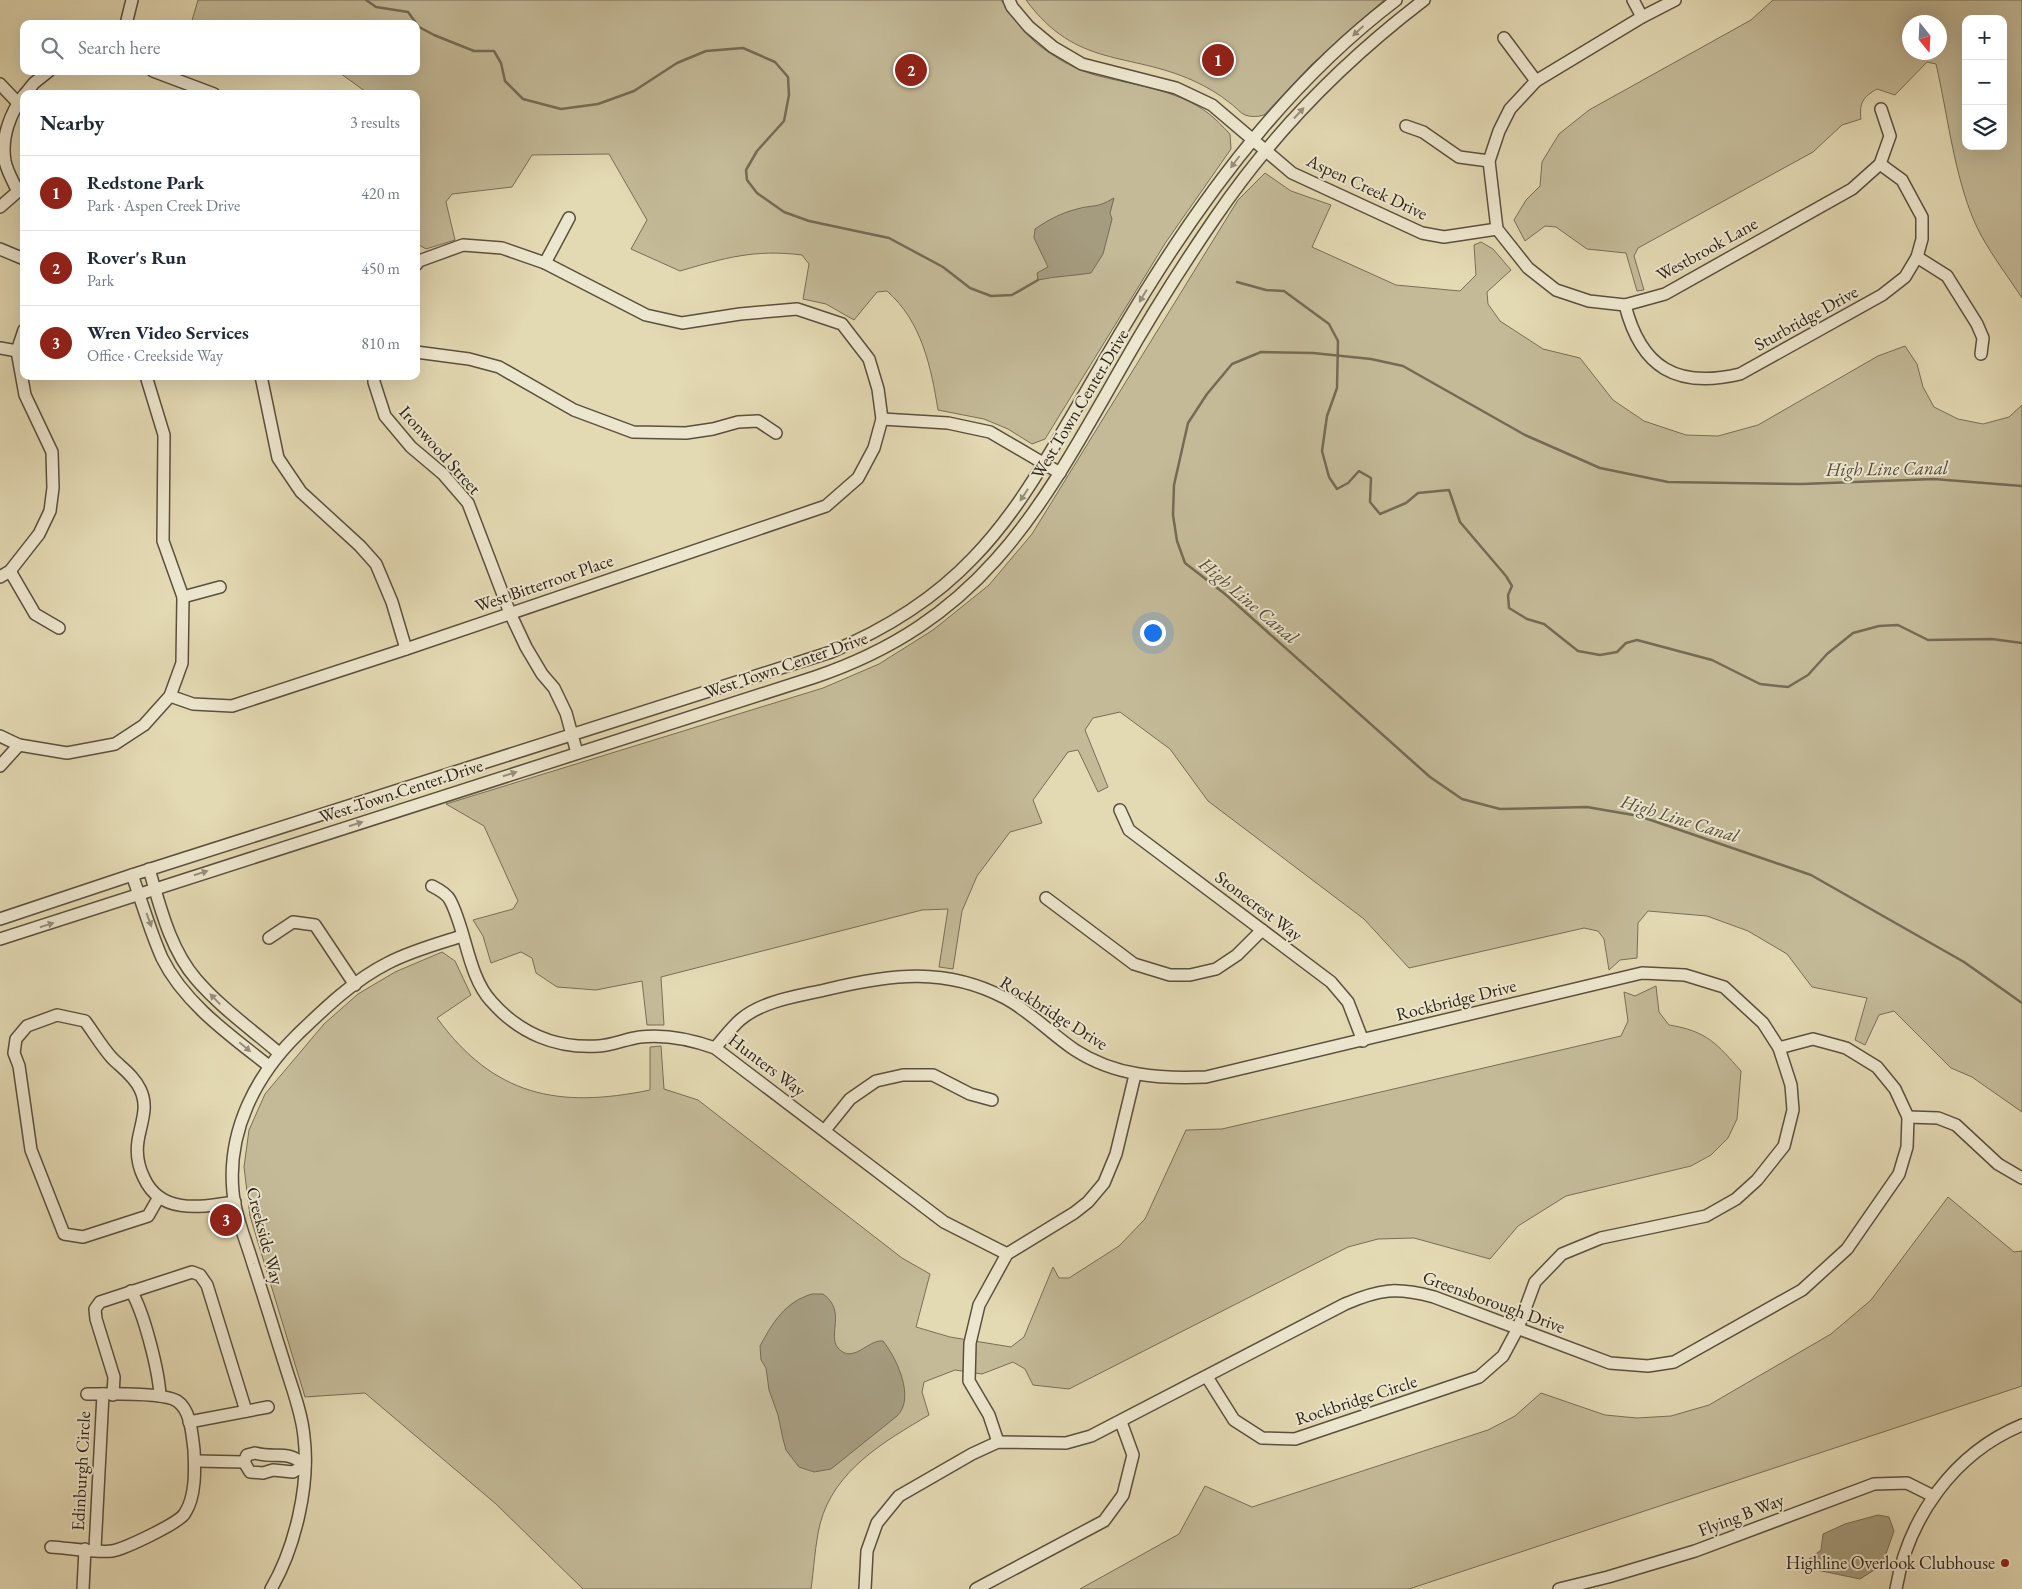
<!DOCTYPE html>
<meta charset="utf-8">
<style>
body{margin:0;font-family:"EB Garamond",serif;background:#f2f2f3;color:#1f2937}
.controls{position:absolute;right:15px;top:15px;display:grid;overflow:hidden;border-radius:10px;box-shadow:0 5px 20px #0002}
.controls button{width:45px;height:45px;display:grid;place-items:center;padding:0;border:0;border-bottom:1px solid #e0e1e3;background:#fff;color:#1f2937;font:25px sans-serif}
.compass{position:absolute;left:1902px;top:15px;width:45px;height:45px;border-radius:50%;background:#fff;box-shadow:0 5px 20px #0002;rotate:162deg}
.you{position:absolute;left:1152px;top:632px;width:18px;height:18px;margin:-12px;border:4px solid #fff;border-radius:50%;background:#1a73e8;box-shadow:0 0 0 8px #1a73e833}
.badge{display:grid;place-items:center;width:32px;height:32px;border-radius:50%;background:#8f2418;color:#fff;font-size:16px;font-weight:700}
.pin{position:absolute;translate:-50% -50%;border:2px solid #fff;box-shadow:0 1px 5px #0006}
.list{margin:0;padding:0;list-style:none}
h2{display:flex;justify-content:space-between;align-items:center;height:65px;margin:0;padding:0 20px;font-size:21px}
h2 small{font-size:16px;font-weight:400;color:#747a83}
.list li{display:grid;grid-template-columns:32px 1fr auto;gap:15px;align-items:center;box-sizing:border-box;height:75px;padding:0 20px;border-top:1px solid #e0e1e3}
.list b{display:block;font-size:19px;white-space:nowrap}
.list p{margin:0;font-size:16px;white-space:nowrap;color:#747a83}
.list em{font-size:16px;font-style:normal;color:#747a83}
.icon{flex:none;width:28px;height:28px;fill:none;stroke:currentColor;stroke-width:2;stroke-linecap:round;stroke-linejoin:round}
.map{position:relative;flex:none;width:2022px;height:1589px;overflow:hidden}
.search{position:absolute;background:#fff;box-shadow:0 5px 20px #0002;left:20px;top:20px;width:400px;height:55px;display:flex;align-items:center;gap:12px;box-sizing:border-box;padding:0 18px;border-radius:10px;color:#747a83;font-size:19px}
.panel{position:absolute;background:#fff;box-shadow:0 5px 20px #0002;left:20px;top:90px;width:400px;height:290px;border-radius:10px}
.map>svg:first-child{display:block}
.green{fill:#c4ba98;stroke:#786e57;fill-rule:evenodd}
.water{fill:#a59b7e;stroke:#756b54}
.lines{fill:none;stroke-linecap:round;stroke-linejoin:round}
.stream{stroke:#756b54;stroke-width:2.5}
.minor-casing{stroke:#5a503d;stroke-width:14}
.minor{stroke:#ede6ce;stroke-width:11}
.oneway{fill:#968e7b}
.poi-dot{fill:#8f2418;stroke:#ede6ce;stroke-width:2}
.labels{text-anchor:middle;stroke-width:4;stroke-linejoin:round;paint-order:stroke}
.street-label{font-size:18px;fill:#2c2316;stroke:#ede6ce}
.poi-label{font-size:18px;fill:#2c2316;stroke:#ede6ce;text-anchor:end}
.water-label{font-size:19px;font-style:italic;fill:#564d3a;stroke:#ede6ce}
</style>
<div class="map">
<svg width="2022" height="1589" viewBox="0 0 2022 1589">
<rect width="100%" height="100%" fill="#e3d9b3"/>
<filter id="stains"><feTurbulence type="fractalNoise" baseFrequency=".004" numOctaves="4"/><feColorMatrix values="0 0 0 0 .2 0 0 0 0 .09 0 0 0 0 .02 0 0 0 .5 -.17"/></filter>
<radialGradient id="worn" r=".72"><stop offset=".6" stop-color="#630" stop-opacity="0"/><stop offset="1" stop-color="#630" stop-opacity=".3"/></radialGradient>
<!-- green -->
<g class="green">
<path d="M198,0H1001C1013,17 1026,37 1044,49C1059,60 1077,70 1095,75C1132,85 1176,89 1208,113C1216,119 1223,127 1230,134L1231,149L1166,242L1045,439L1032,444L1008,429L984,419L938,410C931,367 922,322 887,291L877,292L854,320L826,304L803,299L809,264L802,255C755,249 724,258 680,271L631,249L647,220L609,154L532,155L512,187L452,194L446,202L455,240L426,249L416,243V94H369L337,71H416V24H191Z"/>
<path d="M1026,0H1384L1311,65L1264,115C1258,117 1250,117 1245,115C1240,113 1235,106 1230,103C1219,94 1207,87 1194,81C1128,51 1077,69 1026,0Z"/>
<path d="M1773,0H2022V298C2007,275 1986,248 1975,223C1954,175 1948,116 1936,64L1927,62L1895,95L1877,89C1863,97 1859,103 1861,119L1842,125L1813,152L1638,248L1634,256L1644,290L1637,291L1626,253L1587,249L1556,227L1545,226L1525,241L1514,220L1526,200L1540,186L1542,162L1559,134L1589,110L1751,20ZM1966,19H2003V146H1966ZM1910,22H1940V52H1910Z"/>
<polygon points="1265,173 1291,191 1331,205 1312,247 1396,285 1460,291 1476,275 1474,245 1481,242 1493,249 1511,270 1487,292 1488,304 1500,321 1543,349 1580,358 1613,400 1644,421 1686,435 1718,436 1758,425 1878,356 1905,346 1917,364 1923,387 1934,407 1958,419 1983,424 2009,417 2022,405 2022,1112 1972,1077 1951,1068 1894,1011 1879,1015 1865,1045 1855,1040 1867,998 1812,987 1787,954 1748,931 1707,916 1648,911 1638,923 1637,958 1620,960 1609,970 1604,939 1598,931 1584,928 1409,968 1364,919 1208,801 1170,749 1120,712 1093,718 1085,730 1108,787 1098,792 1078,750 1068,752 1033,800 1042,823 1010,832 977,876 962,911 953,969 939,967 948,909 922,910 661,977 664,1025 647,1025 642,981 596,990 557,987 536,973 532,958 521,952 491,963 483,936 473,920 513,909 518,901 484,826 446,804 823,688 879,664 933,630 989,585 1032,534 1238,200"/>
<path d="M442,952L455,961L471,995L437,1018C494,1096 558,1109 650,1090V1047L661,1046L664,1089L698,1100L902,1258L930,1274L916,1327L950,1337L1011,1347L1024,1337L1053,1267L1059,1278H1069L1119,1246L1145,1219L1186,1130L1222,1129L1621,1036L1628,1021L1624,992L1635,996L1656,986L1659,1012L1669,1025C1707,1031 1717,1044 1741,1071L1737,1119L1728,1138L1711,1155L1691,1166L1566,1196L1518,1226L1490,1259L1414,1238L1378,1239L1348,1247L1069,1389L1033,1385L1025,1369L1013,1362L982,1374L955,1370L924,1382L922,1392L929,1415C885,1441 834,1470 820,1524C815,1545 814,1568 811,1589H583L496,1504L365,1393L305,1397L250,1216L244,1167L249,1130L265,1094L324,1024L358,994L395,972Z"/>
<polygon points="1948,1197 2014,1252 2022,1251 2022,1386 1409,1589 1080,1589 1179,1534 1205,1486 1252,1507 1488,1430 1515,1416 1541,1393 1605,1415 1637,1418 1671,1416 1709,1405 1831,1334 1871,1300"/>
</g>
<!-- water -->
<g class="water">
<path d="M1114,198L1110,213L1112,219L1103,254L1091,273C1073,276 1056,276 1038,280L1037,273L1048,267L1034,238L1035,229C1048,220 1061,213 1077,209C1095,204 1095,209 1114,198Z"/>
<path d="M812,1294H823C847,1311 827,1335 838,1348C853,1365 868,1339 883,1341C896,1357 916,1398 897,1416L831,1469L814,1472L799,1467L786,1450L783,1439L778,1415L769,1390L766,1368L761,1360L760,1346C773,1322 785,1302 812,1294Z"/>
<polygon points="1878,1515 1889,1517 1894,1531 1882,1565 1860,1579 1812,1569 1809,1559 1821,1550 1823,1534 1845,1524"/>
</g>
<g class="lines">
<!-- stream -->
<g class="stream">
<polyline points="366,0 376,7 408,12 419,27 434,35 474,51 494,51 501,63 505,81 523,99 561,109 598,104 634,91 677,63 706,51 743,48 775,62 788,77 789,95 784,121 757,151 746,170 747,180 757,193 784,212 809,221 889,238 943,267 970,288 991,296 1012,295 1038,280"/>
<polyline points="1237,282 1266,290 1284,291 1329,324 1338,341 1337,388 1327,416 1322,451 1329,477 1337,489 1348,483 1359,471 1371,478 1370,502 1380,514 1406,503 1418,493 1449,490 1460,522 1506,576 1512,586 1508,595 1509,608 1527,619 1544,624 1578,651 1600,655 1617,652 1626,643 1637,640 1712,660 1760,684 1788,687 1808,675 1827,654 1853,633 1879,626 1898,625 1928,640 1992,639 2022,643"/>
<polyline points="2022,486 1934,479 1802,484 1668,482 1600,468 1525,435 1403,366 1371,359 1313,353 1261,352 1232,364 1207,394 1188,423 1174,485 1173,515 1177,541 1185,563 1225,594 1430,777 1462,799 1500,809 1587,807 1639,816 1811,875 1964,962 2022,1003"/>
</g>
<!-- minor casing -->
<g class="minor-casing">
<g id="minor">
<polyline points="1009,0 1012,7 1029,27 1053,47 1082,64 1176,88 1212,105 1292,173 1422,233 1444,237 1497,229"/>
<polyline points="1633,0 1642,17"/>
<polyline points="1675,0 1642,17 1536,81 1510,109 1499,131 1489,161 1497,229 1528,268 1556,290 1589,301 1625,305 1665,294 1852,189 1880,164 1890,136 1881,109"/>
<polyline points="126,24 132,0"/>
<polyline points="1504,38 1536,81"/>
<polyline points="153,71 214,94"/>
<polyline points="0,84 18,103"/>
<polyline points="25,94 34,83 49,71"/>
<polyline points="1406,126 1423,132 1459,157 1489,161"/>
<path d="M17,190C13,181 7,171 5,161C1,138 10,113 24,95"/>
<polyline points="0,207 24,186"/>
<polyline points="0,249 24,259"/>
<polyline points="1917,257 1947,276 1977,324 1983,338 1981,354"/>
<polyline points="545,263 569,218"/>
<path d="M1625,305C1641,368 1677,389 1740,374L1882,295L1905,277L1917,257L1922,239V217L1902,180L1880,164"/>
<polyline points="0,348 17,351"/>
<polyline points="416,352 469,359 499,367 574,410 633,432 686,433 713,429 738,422 758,421 776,433"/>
<polyline points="261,376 278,458 301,492 360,546 376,564 392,602 406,649"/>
<polyline points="374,376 374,382 385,416 411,447 443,474 468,503 510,613 526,647 542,674 554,688 566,713 577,753"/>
<polyline points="882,419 948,423 990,432 1060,473"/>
<polyline points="10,571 35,614 59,628"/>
<polyline points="0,577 10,571 39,534 50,511 53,488 52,452 25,395 17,351 24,330"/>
<polyline points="183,597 220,587"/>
<polyline points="170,696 193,704 232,706 406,649 826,506 858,478 874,448 882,419 878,389 869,359 842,324 797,309 740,314 682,323 646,315 545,263 502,248 463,245 419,261 416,265"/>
<polyline points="0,736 19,745 67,753 115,744 144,725 170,696 182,663 183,597 163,541 164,435 146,376"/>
<polyline points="0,766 19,745"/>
<polyline points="1120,810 1129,830 1331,982 1348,1002 1363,1041"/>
<path d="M149,869C160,906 170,949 196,979C220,1007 251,1029 279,1053"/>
<path d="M132,875C142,902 150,931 162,958C184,1003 231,1036 269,1066"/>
<path d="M432,886C438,889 447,894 450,900C466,930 468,976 491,1001C519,1033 556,1049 599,1046C613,1045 626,1039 640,1037C666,1034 690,1039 715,1048L944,1222L1007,1254"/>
<polyline points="1046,898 1134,964 1170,975 1190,975 1216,969 1237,955 1262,930"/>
<path d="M0,919L132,875L831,652C884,630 933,600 973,558C1010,520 1038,474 1064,429C1093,380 1121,330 1152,281C1218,176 1296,76 1396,0"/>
<polyline points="269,938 293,922 315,925 355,985"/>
<path d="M0,939L815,677C982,620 1039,512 1121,368C1150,317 1182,266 1215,218C1272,134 1344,61 1424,0"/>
<path d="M715,1048C723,1039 731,1028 740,1020C763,1000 800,996 829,989C891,974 946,967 1005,998C1031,1012 1051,1034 1075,1050C1115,1076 1160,1079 1206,1077L1642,973L1685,975L1724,987L1763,1023L1779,1048L1791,1085L1793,1110L1784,1146L1757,1180L1736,1199L1706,1216L1601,1238L1562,1254L1535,1282L1518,1328L1503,1356L1479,1377L1295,1439L1262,1438L1234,1420L1207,1377"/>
<polyline points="1908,1117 1938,1118 1956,1125 1998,1164 2022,1178"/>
<polyline points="825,1130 850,1099 876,1081 903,1075 933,1075 970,1094 992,1100"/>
<path d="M159,1197L148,1216L83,1237L64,1234L31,1150L19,1066L14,1053L16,1039L27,1026L57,1015L85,1021C94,1033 102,1047 112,1058C122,1068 134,1076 140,1089C149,1107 141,1122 138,1141C136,1154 138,1166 144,1178C161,1215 201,1207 235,1202"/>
<path d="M131,1291C144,1312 159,1372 160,1396"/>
<polyline points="113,1395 114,1377 96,1319 95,1309 100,1302 192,1272 200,1275 207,1285 246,1411"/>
<polyline points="189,1422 268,1407"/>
<polyline points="998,1442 989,1415 969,1381 970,1343 979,1305 1007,1254 1074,1213 1088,1202 1104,1183 1116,1154 1135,1075"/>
<path d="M255,1453C278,1459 285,1449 305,1465L293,1472L273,1470L263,1473L250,1472L244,1462L247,1455Z"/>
<polyline points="195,1461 244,1462"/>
<path d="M51,1547C67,1548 99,1553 112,1551C124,1549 180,1523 185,1513C196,1496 195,1469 194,1450C192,1435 191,1410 177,1401C163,1392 106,1394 87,1394"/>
<polyline points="95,1549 103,1394"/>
<polyline points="83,1589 85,1549"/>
<path d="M271,1589C295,1548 310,1485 304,1437C302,1413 292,1388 285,1365C274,1331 264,1297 253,1264C246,1240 235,1216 233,1192C227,1131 256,1075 298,1034C325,1008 354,980 388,963C411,951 437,944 462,936"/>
<path d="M865,1589L867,1551L877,1523L899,1496L972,1454L998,1442L1066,1443L1091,1436L1345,1304C1380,1289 1396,1287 1434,1297L1610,1363L1648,1366L1674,1362L1802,1290L1847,1249L1899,1174L1907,1147L1908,1117L1895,1089L1877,1067L1846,1048L1813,1039L1779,1048"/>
<polyline points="976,1589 1104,1521 1123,1495 1133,1455 1121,1422"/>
<polyline points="1559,1589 1608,1577 1695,1551 1874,1484 1907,1483 1933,1496"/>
<path d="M1896,1589C1908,1518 1954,1453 2022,1425"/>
</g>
</g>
<!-- minor -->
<use href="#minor" class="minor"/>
</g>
<!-- one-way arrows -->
<defs><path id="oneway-solid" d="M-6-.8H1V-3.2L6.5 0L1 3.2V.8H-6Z" transform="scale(1.25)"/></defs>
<g class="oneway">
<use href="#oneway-solid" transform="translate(1358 31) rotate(137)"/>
<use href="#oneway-solid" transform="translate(1299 113) rotate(-47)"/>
<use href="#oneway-solid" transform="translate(1235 162) rotate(127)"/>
<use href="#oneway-solid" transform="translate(1143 296) rotate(121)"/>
<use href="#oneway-solid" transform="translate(1024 495) rotate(123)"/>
<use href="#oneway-solid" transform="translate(510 774) rotate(-18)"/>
<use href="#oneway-solid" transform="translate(356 824) rotate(-18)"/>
<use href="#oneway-solid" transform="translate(201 873) rotate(-18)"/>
<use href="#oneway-solid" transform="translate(149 920) rotate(70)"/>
<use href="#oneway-solid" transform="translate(47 925) rotate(-17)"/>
<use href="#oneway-solid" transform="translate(215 999) rotate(-134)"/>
<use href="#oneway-solid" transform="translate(245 1047) rotate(40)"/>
</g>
<!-- markers -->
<circle class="poi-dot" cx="2005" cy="1563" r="5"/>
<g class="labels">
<!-- street labels -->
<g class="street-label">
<text transform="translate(1367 187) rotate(25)" y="6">Aspen Creek Drive</text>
<text transform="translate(1707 249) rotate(-29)" y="6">Westbrook Lane</text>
<text transform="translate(1806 318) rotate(-29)" y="6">Sturbridge Drive</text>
<text transform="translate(1080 404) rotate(-59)" y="6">West Town Center Drive</text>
<text transform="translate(440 450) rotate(48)" y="6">Ironwood Street</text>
<text transform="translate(544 583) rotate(-19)" y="6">West Bitterroot Place</text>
<text transform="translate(786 665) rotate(-19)" y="6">West Town Center Drive</text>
<text transform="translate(401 791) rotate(-18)" y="6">West Town Center Drive</text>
<text transform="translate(1259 906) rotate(37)" y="6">Stonecrest Way</text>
<text transform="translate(1456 1000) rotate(-14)" y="6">Rockbridge Drive</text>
<text transform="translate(1054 1013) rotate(32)" y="6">Rockbridge Drive</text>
<text transform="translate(767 1065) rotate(37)" y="6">Hunters Way</text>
<text transform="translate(265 1236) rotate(75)" y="6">Creekside Way</text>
<text transform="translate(1494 1302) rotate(20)" y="6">Greensborough Drive</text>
<text transform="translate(1356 1400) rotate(-18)" y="6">Rockbridge Circle</text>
<text transform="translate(81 1471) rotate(-87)" y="6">Edinburgh Circle</text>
<text transform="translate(1741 1515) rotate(-21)" y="6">Flying B Way</text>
</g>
<!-- poi labels -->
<g class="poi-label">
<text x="1995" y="1569">Highline Overlook Clubhouse</text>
</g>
<!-- water labels -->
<g class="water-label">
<text transform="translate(1887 468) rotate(-1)" y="7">High Line Canal</text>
<text transform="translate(1249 600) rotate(40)" y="7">High Line Canal</text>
<text transform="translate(1680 818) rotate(17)" y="7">High Line Canal</text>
</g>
</g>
<rect width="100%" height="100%" filter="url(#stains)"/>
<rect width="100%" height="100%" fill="url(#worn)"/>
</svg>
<div class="controls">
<button>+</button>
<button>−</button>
<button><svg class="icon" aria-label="layers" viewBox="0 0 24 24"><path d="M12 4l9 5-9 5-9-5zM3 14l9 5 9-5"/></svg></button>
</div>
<svg class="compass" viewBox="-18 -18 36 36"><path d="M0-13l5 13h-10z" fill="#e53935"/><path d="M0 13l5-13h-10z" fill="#747a83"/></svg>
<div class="you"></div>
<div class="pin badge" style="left:1218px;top:60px">1</div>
<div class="pin badge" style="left:911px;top:70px">2</div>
<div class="pin badge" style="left:226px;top:1220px">3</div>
<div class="search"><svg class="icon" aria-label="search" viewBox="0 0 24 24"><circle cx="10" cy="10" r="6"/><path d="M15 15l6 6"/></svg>Search here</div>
<section class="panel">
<h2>Nearby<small>3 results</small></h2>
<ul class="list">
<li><span class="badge">1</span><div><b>Redstone Park</b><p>Park · Aspen Creek Drive</p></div><em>420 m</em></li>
<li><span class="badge">2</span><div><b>Rover's Run</b><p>Park</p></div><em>450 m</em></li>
<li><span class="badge">3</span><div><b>Wren Video Services</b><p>Office · Creekside Way</p></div><em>810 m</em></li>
</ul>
</section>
</div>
